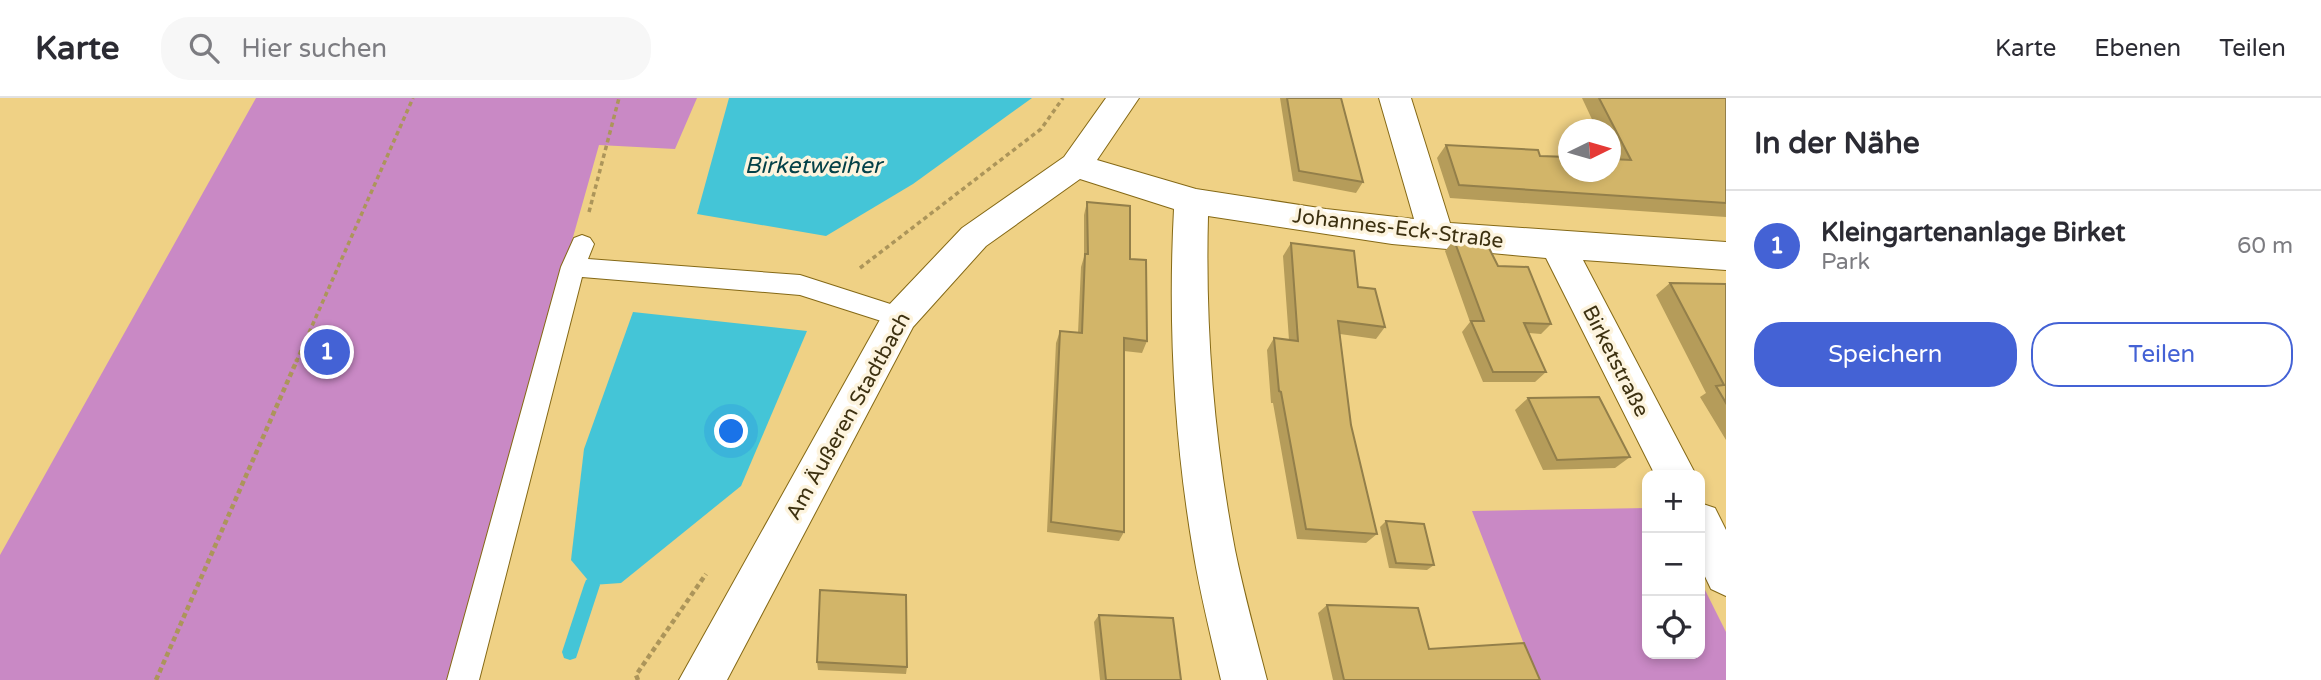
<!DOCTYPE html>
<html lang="de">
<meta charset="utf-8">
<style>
body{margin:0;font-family:"Varela Round",sans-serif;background:#f7f7f7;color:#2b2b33}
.controls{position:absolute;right:21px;bottom:21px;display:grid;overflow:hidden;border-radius:14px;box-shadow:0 4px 10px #0003}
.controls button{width:63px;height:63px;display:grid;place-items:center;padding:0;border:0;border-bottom:2px solid #e1e1e2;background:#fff;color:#2b2b33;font:35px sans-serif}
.compass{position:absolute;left:1558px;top:21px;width:63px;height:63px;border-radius:50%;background:#fff;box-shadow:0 4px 10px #0003;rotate:85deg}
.you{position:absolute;left:732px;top:334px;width:24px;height:24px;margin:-18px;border:5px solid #fff;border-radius:50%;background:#1a73e8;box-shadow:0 0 0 10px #1a73e833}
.badge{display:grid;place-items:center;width:46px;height:46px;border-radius:50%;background:#4462d5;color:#fff;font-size:23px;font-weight:700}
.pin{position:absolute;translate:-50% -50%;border:4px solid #fff;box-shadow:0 2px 7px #0006}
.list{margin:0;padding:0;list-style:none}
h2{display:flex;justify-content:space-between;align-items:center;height:91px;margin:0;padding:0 28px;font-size:30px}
h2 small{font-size:23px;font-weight:400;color:#7c7c81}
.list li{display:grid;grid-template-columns:46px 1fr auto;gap:21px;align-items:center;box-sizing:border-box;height:112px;padding:0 28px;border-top:2px solid #e1e1e2}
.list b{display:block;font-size:26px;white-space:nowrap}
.list p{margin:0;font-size:23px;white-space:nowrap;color:#7c7c81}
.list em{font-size:23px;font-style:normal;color:#7c7c81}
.actions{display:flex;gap:14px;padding:21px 28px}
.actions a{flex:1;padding:16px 0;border:2px solid #4462d5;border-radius:28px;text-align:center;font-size:24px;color:#4462d5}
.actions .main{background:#4462d5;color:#fff}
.icon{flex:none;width:38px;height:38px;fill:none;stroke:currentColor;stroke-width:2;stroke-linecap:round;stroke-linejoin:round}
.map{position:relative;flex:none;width:1726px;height:582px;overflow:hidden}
header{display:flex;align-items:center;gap:42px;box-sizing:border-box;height:98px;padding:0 35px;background:#fff;border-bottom:2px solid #e1e1e2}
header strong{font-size:33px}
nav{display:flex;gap:38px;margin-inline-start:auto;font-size:24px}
.search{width:490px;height:63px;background:#f7f7f7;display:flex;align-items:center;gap:18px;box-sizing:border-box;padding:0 24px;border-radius:28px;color:#7c7c81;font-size:26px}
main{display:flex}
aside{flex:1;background:#fff}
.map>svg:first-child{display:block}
.green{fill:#c989c5}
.water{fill:#44c5d7}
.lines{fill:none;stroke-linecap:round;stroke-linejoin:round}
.stream{fill:#44c5d7;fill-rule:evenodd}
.lane-casing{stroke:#856916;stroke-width:2}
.street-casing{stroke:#856916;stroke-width:2}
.path-far1{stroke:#ac955a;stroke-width:3.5;stroke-dasharray:4.5 3.5;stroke-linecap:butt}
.path{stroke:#ac955a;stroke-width:4.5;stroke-dasharray:5 3.5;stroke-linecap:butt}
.lane{fill:#fff;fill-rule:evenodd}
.street{fill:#fff;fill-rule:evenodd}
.wall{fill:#b59c5a}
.building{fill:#d2b569;stroke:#937f4a;stroke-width:2}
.labels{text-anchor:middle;stroke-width:7;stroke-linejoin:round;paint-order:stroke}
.street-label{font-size:21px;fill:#3d3111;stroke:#fdf4de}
.water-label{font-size:23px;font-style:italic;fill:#044148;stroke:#fdf4de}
</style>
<header>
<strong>Karte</strong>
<div class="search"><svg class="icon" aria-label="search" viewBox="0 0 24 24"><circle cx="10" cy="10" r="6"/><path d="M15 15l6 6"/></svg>Hier suchen</div>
<nav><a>Karte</a><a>Ebenen</a><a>Teilen</a></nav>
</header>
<main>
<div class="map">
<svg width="1726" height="582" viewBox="0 0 1726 582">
<rect width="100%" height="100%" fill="#efd185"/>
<!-- green -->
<g class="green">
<polygon points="256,0 697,0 675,51 599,47 448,582 0,582 0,457"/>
<polygon points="1647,410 1647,556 1700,556 1700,482 1726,534 1726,582 1538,582 1472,413"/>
</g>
<!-- water -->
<g class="water">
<polygon points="729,0 1032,0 913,86 826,138 697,116"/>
<polygon points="633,214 807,233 741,388 621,485 592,487 571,462 584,351"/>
</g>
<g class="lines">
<!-- stream -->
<polygon class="stream" points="592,479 598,482 600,487 578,554 576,560 570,562 564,560 562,554 584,487 586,482"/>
<!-- lane casing -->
<g class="lane-casing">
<polygon id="lane" points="582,137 590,140 594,146 588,161 800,177 909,212 913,219 909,226 900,229 800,197 582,179 479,582 447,582 561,169 574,140"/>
</g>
<!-- street casing -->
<g class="street-casing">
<g id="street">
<path d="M1106,0H1139L1097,62L1196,91L1326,111L1414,121L1379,0H1411L1450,125L1726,144V172L1583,162L1696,377H1655L1546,160L1392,146L1208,118C1205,230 1214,342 1235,452C1244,496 1256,539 1267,582H1221C1211,539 1200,495 1193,452C1174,339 1168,225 1174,111L1080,81L986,148L913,229L727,582H679L887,209L962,130L1064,59Z"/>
<polygon points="1700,405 1715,410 1726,432 1726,498 1711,491 1700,468"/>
</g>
</g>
<!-- path-far1 -->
<g class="path-far1">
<polyline points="589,114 619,0"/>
<polyline points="860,170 1041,31 1063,0"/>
<polyline points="296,264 413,0"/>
</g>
<!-- path -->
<g class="path">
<polyline points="156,582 297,262"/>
<polyline points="638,582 636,577 706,476"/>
</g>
<!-- lane -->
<use href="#lane" class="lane"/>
<!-- street -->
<use href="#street" class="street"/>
</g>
<!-- wall -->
<g class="wall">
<polygon points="1280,0 1341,0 1363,84 1356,95 1293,83"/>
<polygon points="1582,0 1726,0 1726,119 1450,100 1437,60 1446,47 1540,58 1612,61 1611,58 1611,32 1597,32"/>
<polygon points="1087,104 1130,161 1147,243 1142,255 1124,253 1124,434 1119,443 1047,434 1056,245 1060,233 1078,235 1081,169 1084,159 1084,117"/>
<polygon points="1454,142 1498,168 1551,226 1541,236 1529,235 1546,274 1535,284 1483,284 1462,234 1470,224 1445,153"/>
<polygon points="1291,145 1358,189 1385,229 1376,241 1340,236 1351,327 1377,436 1366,445 1297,441 1273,305 1271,305 1267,252 1274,240 1289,242 1283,158"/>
<polygon points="1670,185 1726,186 1726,342 1700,299 1706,295 1656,197"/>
<polygon points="1528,300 1630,359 1615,370 1543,372 1515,312"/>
<polygon points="1386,423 1434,467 1427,472 1389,470 1380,429"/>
<polygon points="1327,507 1429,551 1540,582 1333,582 1318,515"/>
<polygon points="1099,517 1181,582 1100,582 1094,524"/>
<polygon points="817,564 907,569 906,576 818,572"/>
</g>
<!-- building -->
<g class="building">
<polygon points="1287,0 1341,0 1363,84 1299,73"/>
<polygon points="1599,0 1726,0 1726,105 1459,87 1446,47 1538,52 1540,58 1569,59 1569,74 1611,74 1611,61 1631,62"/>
<polygon points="1087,104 1130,108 1130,161 1146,162 1147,243 1124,240 1124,434 1051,424 1060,233 1082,235 1085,156 1088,156"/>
<polygon points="1454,142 1487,146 1498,168 1528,169 1551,226 1524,225 1546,274 1493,274 1471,223 1484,223"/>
<polygon points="1291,145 1354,153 1358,189 1375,191 1385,229 1338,223 1351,327 1377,436 1306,431 1281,294 1279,293 1274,240 1298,243"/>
<polygon points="1670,185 1726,186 1726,305 1716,288 1724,287"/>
<polygon points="1599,299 1630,359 1557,362 1528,300"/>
<polygon points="1386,423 1424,426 1434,467 1396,465"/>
<polygon points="820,492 906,497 907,569 817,564"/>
<polygon points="1327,507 1418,510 1429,551 1524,545 1540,582 1344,582"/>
<polygon points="1099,517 1173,520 1181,582 1106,582"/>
</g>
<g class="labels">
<!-- street labels -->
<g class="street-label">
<text transform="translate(1398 130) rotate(7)" y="7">Johannes-Eck-Straße</text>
<text transform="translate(1616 263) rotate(63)" y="7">Birketstraße</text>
<text transform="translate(848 318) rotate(-61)" y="7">Am Äußeren Stadtbach</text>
</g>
<!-- water labels -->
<g class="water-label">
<text x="813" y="75">Birketweiher</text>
</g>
</g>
</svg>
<div class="controls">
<button>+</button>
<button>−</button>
<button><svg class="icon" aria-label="locate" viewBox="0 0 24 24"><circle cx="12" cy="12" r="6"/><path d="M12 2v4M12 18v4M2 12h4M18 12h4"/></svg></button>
</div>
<svg class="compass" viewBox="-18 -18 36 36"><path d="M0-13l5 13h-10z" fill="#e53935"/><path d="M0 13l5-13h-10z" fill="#7c7c81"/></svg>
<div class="you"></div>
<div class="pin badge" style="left:327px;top:254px">1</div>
</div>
<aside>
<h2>In der Nähe<small></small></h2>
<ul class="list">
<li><span class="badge">1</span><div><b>Kleingartenanlage Birket</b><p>Park</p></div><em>60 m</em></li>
</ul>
<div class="actions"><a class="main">Speichern</a><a>Teilen</a></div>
</aside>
</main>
